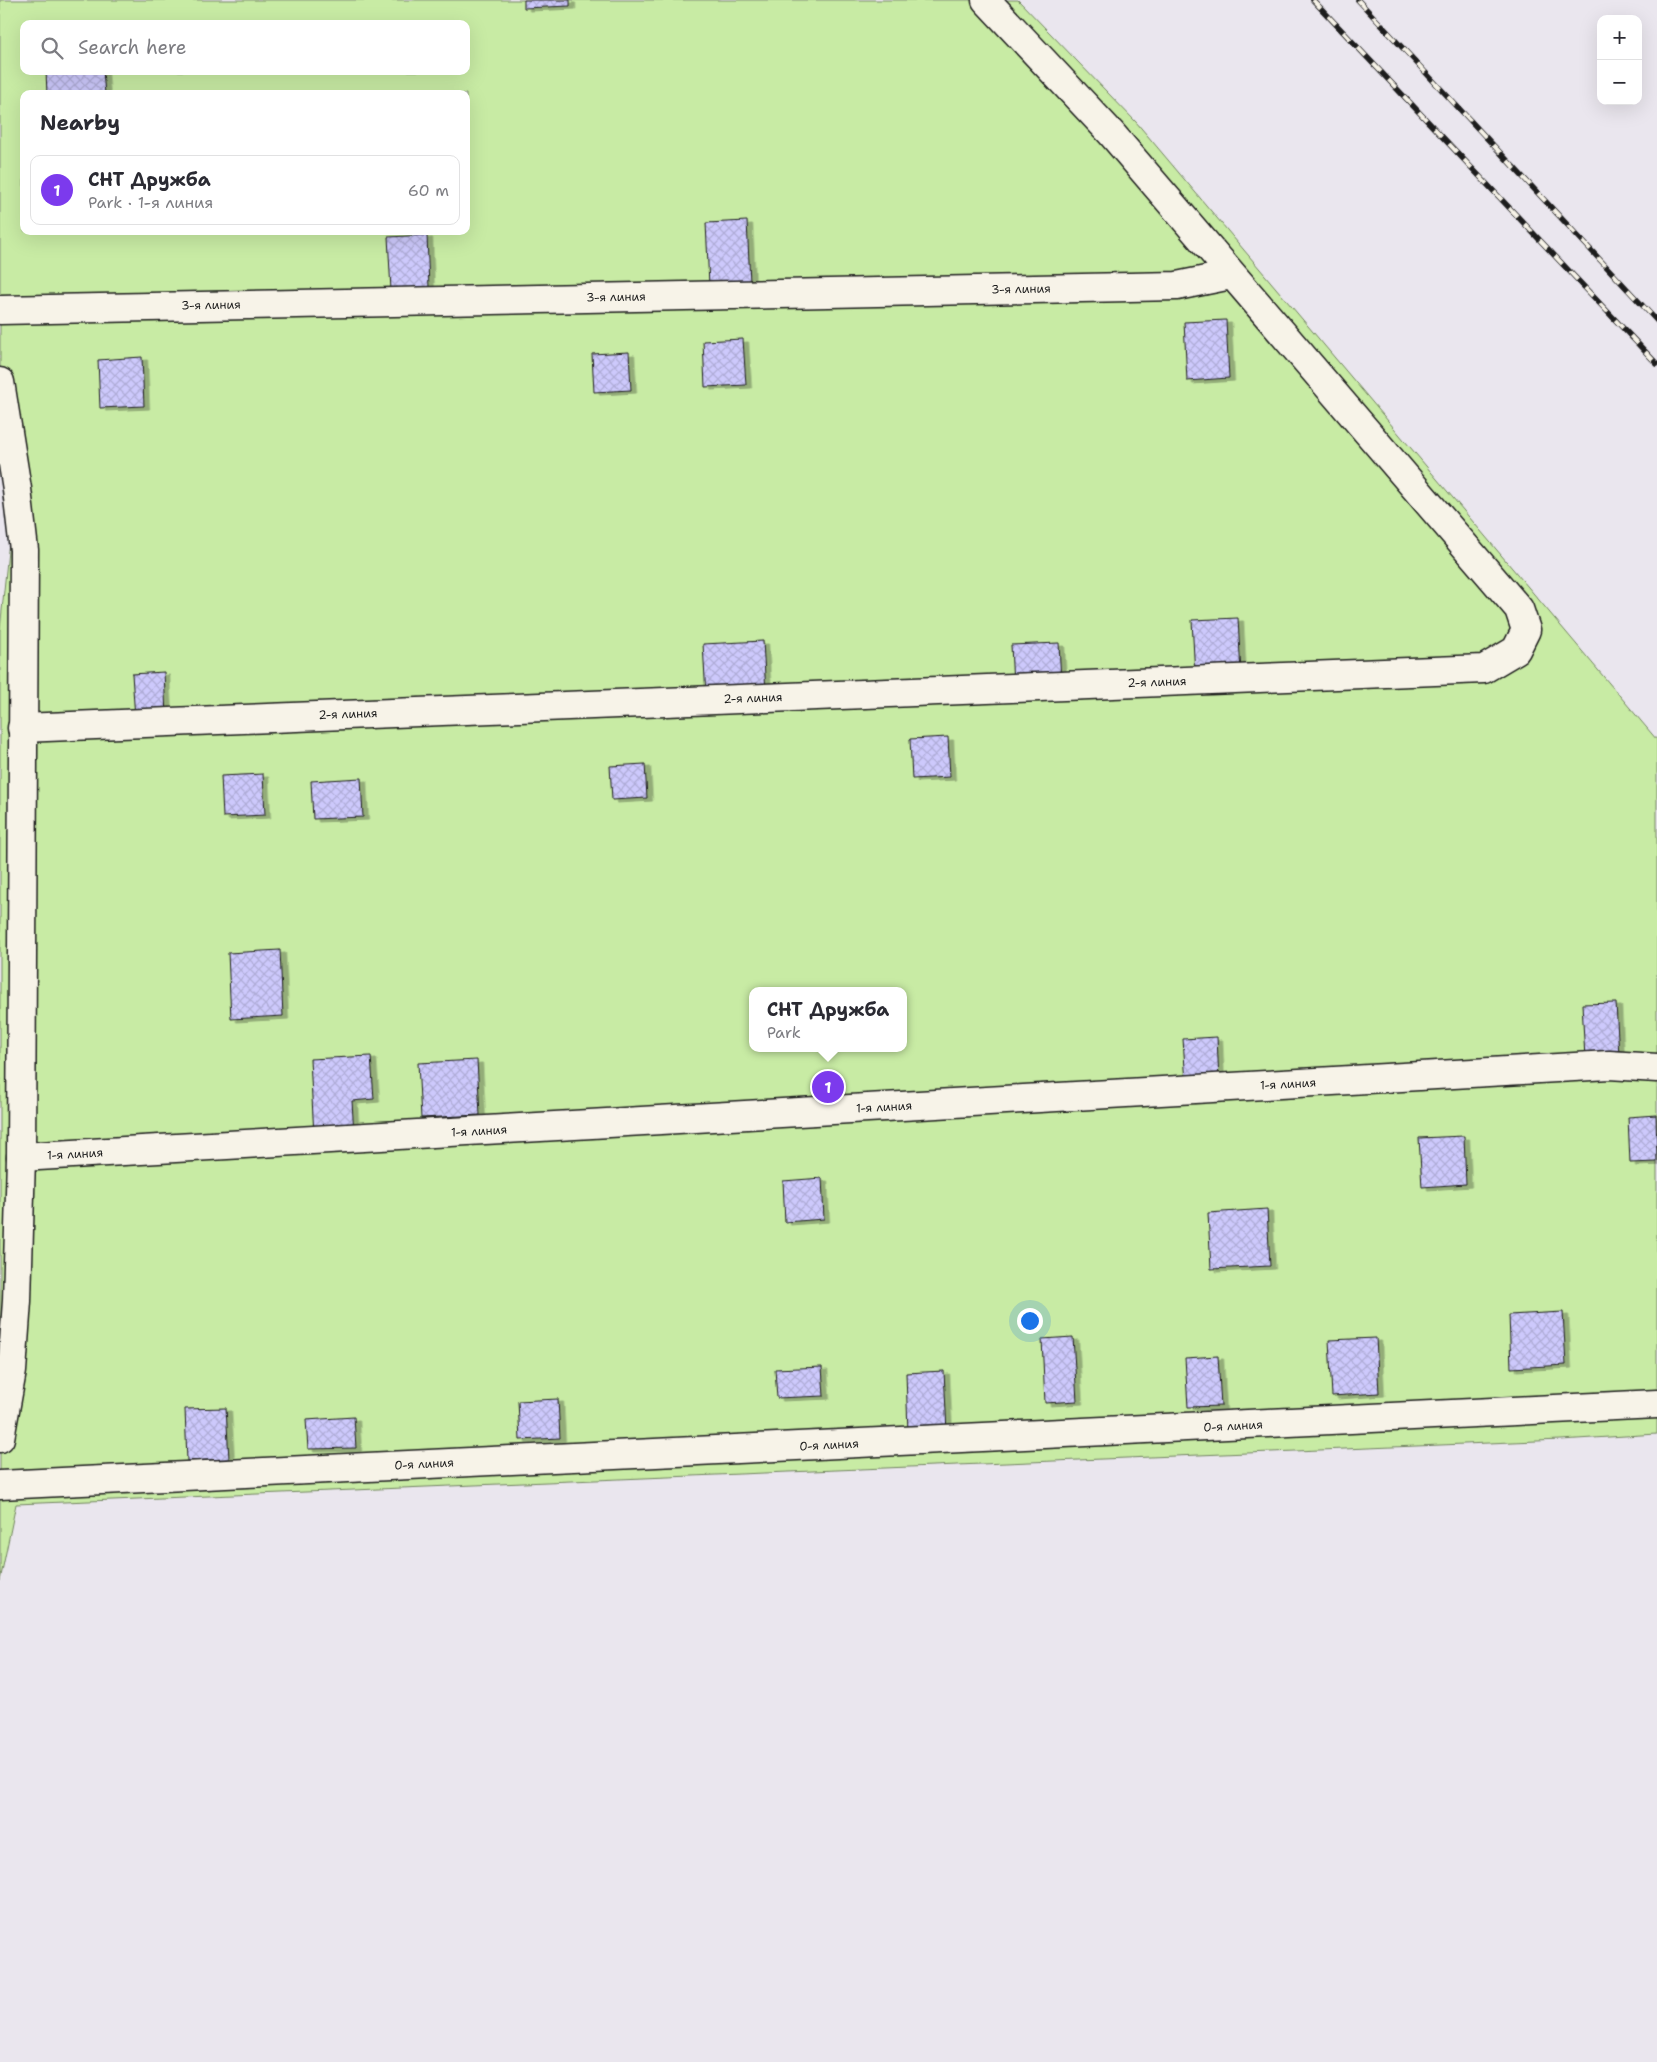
<!DOCTYPE html>
<meta charset="utf-8">
<style>
body{margin:0;font-family:"Shantell Sans",sans-serif;background:#f2f2f3;color:#2b2b33}
.controls{position:absolute;right:15px;top:15px;display:grid;overflow:hidden;border-radius:10px;box-shadow:0 5px 20px #0002}
.controls button{width:45px;height:45px;display:grid;place-items:center;padding:0;border:0;border-bottom:1px solid #e1e1e2;background:#fff;color:#2b2b33;font:25px sans-serif}
.you{position:absolute;left:1029px;top:1320px;width:18px;height:18px;margin:-12px;border:4px solid #fff;border-radius:50%;background:#1a73e8;box-shadow:0 0 0 8px #1a73e833}
.badge{display:grid;place-items:center;width:32px;height:32px;border-radius:50%;background:#7c3aed;color:#fff;font-size:16px;font-weight:700}
.pin{position:absolute;translate:-50% -50%;border:2px solid #fff;box-shadow:0 1px 5px #0006}
.popup{position:absolute;left:749px;top:987px;width:158px;height:65px;box-sizing:border-box;display:grid;place-content:center;border-radius:10px;background:#fff;filter:drop-shadow(0 1px 4px #0005);font-size:16px;white-space:nowrap;color:#7c7c81}
.popup b{font-size:19px;color:#2b2b33}
.popup::after{content:'';position:absolute;left:50%;top:100%;margin-left:-10px;border:10px solid transparent;border-top-color:#fff}
.list{margin:0;padding:0;list-style:none}
h2{display:flex;justify-content:space-between;align-items:center;height:65px;margin:0;padding:0 20px;font-size:21px}
h2 small{font-size:16px;font-weight:400;color:#7c7c81}
.list li{display:grid;grid-template-columns:32px 1fr auto;gap:15px;align-items:center;box-sizing:border-box;height:70px;margin:0 10px 10px;padding:0 10px;border:1px solid #e1e1e2;border-radius:10px}
.list b{display:block;font-size:19px;white-space:nowrap}
.list p{margin:0;font-size:16px;white-space:nowrap;color:#7c7c81}
.list em{font-size:16px;font-style:normal;color:#7c7c81}
.icon{flex:none;width:28px;height:28px;fill:none;stroke:currentColor;stroke-width:2;stroke-linecap:round;stroke-linejoin:round}
.map{position:relative;flex:none;width:1657px;height:2062px;overflow:hidden}
.search{position:absolute;background:#fff;box-shadow:0 5px 20px #0002;left:20px;top:20px;width:450px;height:55px;display:flex;align-items:center;gap:12px;box-sizing:border-box;padding:0 18px;border-radius:10px;color:#7c7c81;font-size:19px}
.panel{position:absolute;background:#fff;box-shadow:0 5px 20px #0002;left:20px;top:90px;width:450px;height:145px;border-radius:10px}
.map>svg:first-child{display:block}
.green{fill:#c8eba4;stroke:#728460;fill-rule:evenodd}
.building{fill:url(#building-cross-hatch);stroke:#1c1c1c;filter:url(#shadow)}
.lines{fill:none;stroke-linecap:round;stroke-linejoin:round}
.street-casing{stroke:#1c1c1c;stroke-width:31}
.street{stroke:#f7f3e8;stroke-width:28}
.rail-casing{stroke:#1c1c1c;stroke-width:5.5}
.rail{stroke:#f7f3e8;stroke-width:4;stroke-dasharray:11;stroke-linecap:butt}
.labels{text-anchor:middle;stroke-width:4;stroke-linejoin:round;paint-order:stroke}
.street-label{font-size:12px;fill:#1c1c1c;stroke:#f7f3e8}
</style>
<div class="map">
<svg width="1657" height="2062" viewBox="0 0 1657 2062">
<defs>
<pattern id="building-cross-hatch" width="8" height="8" patternUnits="userSpaceOnUse" patternTransform="scale(1.25)"><rect width="8" height="8" fill="#cdc9fc"/><path d="M0 0l8 8M0 8l8-8" fill="none" stroke="#afacd7"/></pattern>
<filter id="shadow"><feDropShadow dx="5.5" dy="3" stdDeviation="0" flood-color="#0004"/></filter>
</defs>
<rect width="100%" height="100%" fill="#eae6ee"/>
<filter id="ink" filterUnits="userSpaceOnUse"><feTurbulence type="fractalNoise" baseFrequency=".02" numOctaves="2"/><feDisplacementMap in="SourceGraphic" scale="10" xChannelSelector="R" yChannelSelector="G"/><feConvolveMatrix kernelMatrix="1 2 1 2 8 2 1 2 1" color-interpolation-filters="sRGB"/></filter>
<g filter="url(#ink)">
<!-- green -->
<path class="green" d="M0,0H1018L1136,122L1657,740V1434L1561,1440L16,1504L0,1581V630L10,531L0,473ZM24,24H466V71H24ZM24,94H466V231H24ZM753,991H903V1048H753Z"/>
<!-- building -->
<g class="building">
<polygon points="524,0 570,0 570,6 524,8"/>
<polygon points="46,71 103,71 105,94 47,94"/>
<polygon points="747,221 750,282 709,285 706,223"/>
<polygon points="427,235 429,288 391,290 388,237"/>
<polygon points="1226,320 1229,378 1187,381 1184,322"/>
<polygon points="743,339 746,385 705,387 703,341"/>
<polygon points="629,352 631,390 594,392 592,354"/>
<polygon points="142,357 144,406 100,408 98,360"/>
<polygon points="1238,618 1241,674 1195,676 1192,620"/>
<polygon points="763,641 766,693 706,696 703,644"/>
<polygon points="1059,643 1061,682 1013,685 1011,645"/>
<polygon points="164,672 166,716 135,718 132,674"/>
<polygon points="948,737 950,777 912,779 910,739"/>
<polygon points="645,764 647,798 612,800 610,766"/>
<polygon points="263,774 265,815 223,817 221,776"/>
<polygon points="361,778 363,817 313,819 311,781"/>
<polygon points="280,950 283,1016 231,1019 228,953"/>
<polygon points="1616,1003 1619,1056 1585,1058 1582,1004"/>
<polygon points="1217,1037 1219,1081 1186,1083 1183,1039"/>
<polygon points="371,1056 374,1099 352,1101 354,1134 314,1136 310,1059"/>
<polygon points="477,1060 480,1115 421,1118 418,1063"/>
<polygon points="1656,1115 1657,1162 1630,1163 1628,1117"/>
<polygon points="1464,1136 1466,1184 1422,1187 1419,1138"/>
<polygon points="822,1178 824,1219 785,1222 783,1181"/>
<polygon points="1267,1209 1270,1266 1211,1269 1208,1213"/>
<polygon points="1563,1312 1566,1365 1511,1368 1509,1315"/>
<polygon points="1073,1337 1077,1401 1045,1403 1042,1339"/>
<polygon points="1376,1338 1379,1393 1332,1396 1329,1340"/>
<polygon points="1218,1356 1221,1406 1188,1407 1185,1358"/>
<polygon points="822,1367 824,1396 777,1398 775,1369"/>
<polygon points="944,1371 947,1432 908,1433 906,1373"/>
<polygon points="558,1399 560,1438 520,1440 518,1401"/>
<polygon points="226,1408 229,1459 187,1461 185,1409"/>
<polygon points="354,1417 356,1448 308,1449 306,1420"/>
</g>
<g class="lines">
<!-- street casing -->
<g class="street-casing">
<g id="street">
<polyline points="0,310 1177,286 1231,275"/>
<polyline points="0,382 17,489 24,550 21,1157 17,1301 12,1371 0,1438"/>
<polyline points="22,728 1484,669 1516,650 1526,630 1519,609 1111,133 986,0"/>
<polyline points="21,1157 1609,1065 1657,1068"/>
<polyline points="0,1485 1657,1404"/>
</g>
</g>
<!-- street -->
<use href="#street" class="street"/>
<!-- rail casing -->
<g class="rail-casing">
<g id="rail">
<polyline points="1313,0 1657,364"/>
<polyline points="1358,0 1657,321"/>
</g>
</g>
<!-- rail -->
<use href="#rail" class="rail"/>
</g>
</g>
<g class="labels">
<!-- street labels -->
<g class="street-label">
<text transform="translate(1021 289) rotate(-1)" y="4">3-я линия</text>
<text transform="translate(616 297) rotate(-1)" y="4">3-я линия</text>
<text transform="translate(211 305) rotate(-1)" y="4">3-я линия</text>
<text transform="translate(1157 682) rotate(-2)" y="4">2-я линия</text>
<text transform="translate(753 698) rotate(-2)" y="4">2-я линия</text>
<text transform="translate(348 714) rotate(-2)" y="4">2-я линия</text>
<text transform="translate(1288 1084) rotate(-3)" y="4">1-я линия</text>
<text transform="translate(884 1107) rotate(-3)" y="4">1-я линия</text>
<text transform="translate(479 1131) rotate(-3)" y="4">1-я линия</text>
<text transform="translate(75 1154) rotate(-3)" y="4">1-я линия</text>
<text transform="translate(1233 1426) rotate(-3)" y="4">0-я линия</text>
<text transform="translate(829 1445) rotate(-3)" y="4">0-я линия</text>
<text transform="translate(424 1464) rotate(-3)" y="4">0-я линия</text>
</g>
</g>
</svg>
<div class="controls">
<button>+</button>
<button>−</button>
</div>
<div class="you"></div>
<div class="pin badge" style="left:828px;top:1087px">1</div>
<div class="popup"><b>СНТ Дружба</b>Park</div>
<div class="search"><svg class="icon" aria-label="search" viewBox="0 0 24 24"><circle cx="10" cy="10" r="6"/><path d="M15 15l6 6"/></svg>Search here</div>
<section class="panel">
<h2>Nearby<small></small></h2>
<ul class="list">
<li><span class="badge">1</span><div><b>СНТ Дружба</b><p>Park · 1-я линия</p></div><em>60 m</em></li>
</ul>
</section>
</div>
